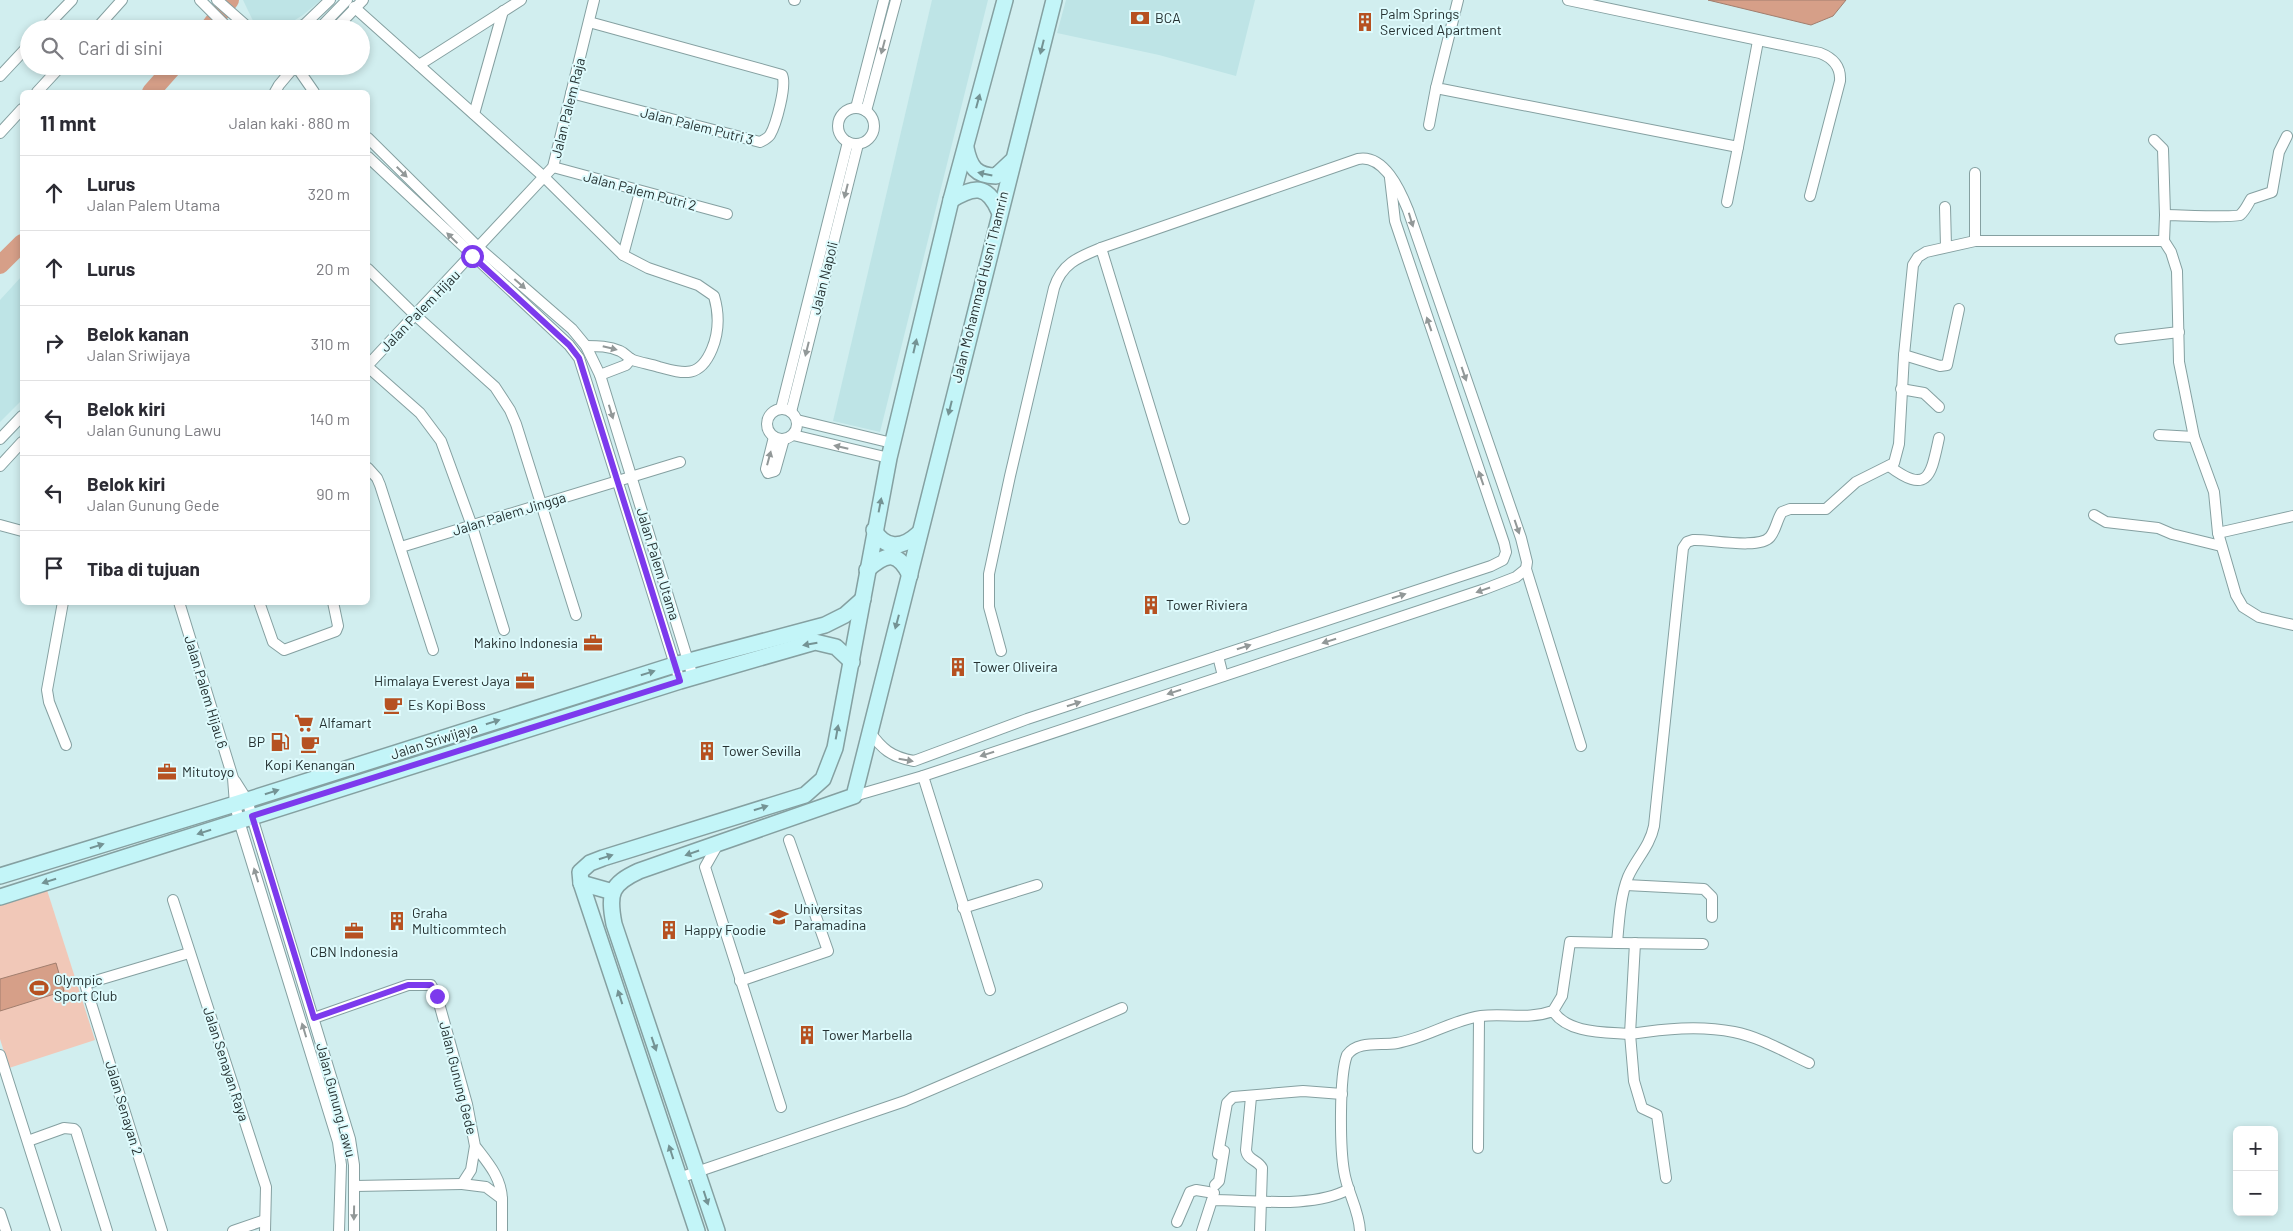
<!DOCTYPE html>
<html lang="id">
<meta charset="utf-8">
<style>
body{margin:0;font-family:Barlow,sans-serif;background:#f2f2f3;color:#2b2b33}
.controls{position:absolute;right:15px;bottom:15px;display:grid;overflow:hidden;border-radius:8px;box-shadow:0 2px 8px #0003}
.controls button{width:45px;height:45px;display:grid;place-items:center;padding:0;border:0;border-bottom:1px solid #e1e1e2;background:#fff;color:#2b2b33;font:25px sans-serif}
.stop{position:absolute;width:15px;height:15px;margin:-11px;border:4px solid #7c3aed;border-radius:50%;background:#fff}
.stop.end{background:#7c3aed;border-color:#fff;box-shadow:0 1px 5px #0008}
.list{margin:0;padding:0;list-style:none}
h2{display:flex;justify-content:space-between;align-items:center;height:65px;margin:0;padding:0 20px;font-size:21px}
h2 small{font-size:16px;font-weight:400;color:#7c7c81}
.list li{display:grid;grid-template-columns:32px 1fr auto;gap:15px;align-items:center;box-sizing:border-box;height:75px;padding:0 20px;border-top:1px solid #e1e1e2}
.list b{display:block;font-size:19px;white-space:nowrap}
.list p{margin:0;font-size:16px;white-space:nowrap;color:#7c7c81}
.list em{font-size:16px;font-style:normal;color:#7c7c81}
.icon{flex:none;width:28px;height:28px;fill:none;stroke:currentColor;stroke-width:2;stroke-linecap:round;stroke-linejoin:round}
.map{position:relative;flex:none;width:2293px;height:1231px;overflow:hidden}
.search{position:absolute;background:#fff;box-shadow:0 2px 8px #0003;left:20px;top:20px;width:350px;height:55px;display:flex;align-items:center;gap:12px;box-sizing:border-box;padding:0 18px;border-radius:28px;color:#7c7c81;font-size:19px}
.panel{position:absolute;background:#fff;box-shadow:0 2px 8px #0003;left:20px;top:90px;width:350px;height:515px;border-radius:8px}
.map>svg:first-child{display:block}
.built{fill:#bee4e6}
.green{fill:#f1c8b8}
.water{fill:#d69f88;stroke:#a17e6e}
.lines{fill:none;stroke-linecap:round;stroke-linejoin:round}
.river{stroke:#d69f88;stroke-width:18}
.street-casing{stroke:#85a0a1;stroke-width:12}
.secondary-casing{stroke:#85a0a1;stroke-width:18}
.street{stroke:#fff;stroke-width:10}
.secondary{stroke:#c3f5f8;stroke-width:15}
.oneway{fill:#929898}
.oneway2{fill:#749394}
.route{stroke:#7c3aed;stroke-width:6}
.labels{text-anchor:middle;stroke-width:4;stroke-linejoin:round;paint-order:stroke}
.poi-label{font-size:14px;fill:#253131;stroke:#defbfd;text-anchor:start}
.street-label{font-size:14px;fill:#253131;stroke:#defbfd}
</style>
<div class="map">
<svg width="2293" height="1231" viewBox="0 0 2293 1231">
<rect width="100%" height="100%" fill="#d1eeef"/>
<!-- built -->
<g class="built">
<polygon points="243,0 321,0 303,15 287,25 270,28 255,25"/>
<polygon points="932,0 988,0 880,432 833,421"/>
<polygon points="1066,0 1255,0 1236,76 1159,55 1057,33"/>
<polygon points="22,276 22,400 0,422 0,300"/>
</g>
<!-- green -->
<polygon class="green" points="47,890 95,1040 9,1068 0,1039 0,905"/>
<!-- water -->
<g class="water">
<polygon points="1708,0 1846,0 1833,16 1811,25"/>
<polygon points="56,963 64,991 0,1011 0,979"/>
</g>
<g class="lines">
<!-- river -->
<g class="river">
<polyline points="208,29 230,0"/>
<polyline points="151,92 174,66"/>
<polyline points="0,265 22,243"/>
</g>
<!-- street casing -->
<g class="street-casing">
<g id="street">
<polyline points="200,0 229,29"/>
<polyline points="217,0 250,29"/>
<polyline points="794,0 795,0"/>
<polyline points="1458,0 1436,88 1738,147 1758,41"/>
<path d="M1568,0L1820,53C1833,58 1841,67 1840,81L1810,196"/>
<path d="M354,7L544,177L623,255L648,268L698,285L714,296C719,313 719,332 712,349C700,378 685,374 659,367C650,364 641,363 633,360C628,358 625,353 620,351C609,346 598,346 586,346"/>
<polyline points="44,29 72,0"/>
<polyline points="96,29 122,0"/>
<polyline points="296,29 305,24 330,0"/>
<polyline points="319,29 347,0"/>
<polyline points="335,29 363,0"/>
<polyline points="419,65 521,0"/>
<polyline points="296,66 314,92"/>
<polyline points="0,76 29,45"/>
<polyline points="37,92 61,66"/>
<polyline points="275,92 279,85 295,66"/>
<path d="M571,93L760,142C764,140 767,139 770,135C776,125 787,85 782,75L589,22"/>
<polyline points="856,108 884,0"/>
<circle cx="856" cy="126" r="18"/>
<polyline points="866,111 896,0"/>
<polyline points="474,114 503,11"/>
<polyline points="1429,125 1436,88"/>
<polyline points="0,133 22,109"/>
<polyline points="368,138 479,248 572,329 586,346 600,375 693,677"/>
<polyline points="2154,140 2163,149 2165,215"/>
<polyline points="368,157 569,345 579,358 680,681"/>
<polyline points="553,167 727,214"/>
<polyline points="1975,173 1975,241"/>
<polyline points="1727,202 1738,147"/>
<polyline points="1945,207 1946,247"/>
<path d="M2164,241L2165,215C2177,215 2234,218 2240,215C2245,211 2248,204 2251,199L2272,192L2279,152L2287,136"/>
<polyline points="1101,248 1184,519"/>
<polyline points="623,255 640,192"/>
<polyline points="368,269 415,315 495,387 510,410 516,424 576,615"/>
<polyline points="2120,339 2179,332"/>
<polyline points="1904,355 1940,366 1947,365 1959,309"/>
<polyline points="368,365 553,167 594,0"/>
<polyline points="368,367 420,413 441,441 472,526 504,630"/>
<polyline points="600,375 626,365 631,359"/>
<polyline points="1901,389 1924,393 1939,407"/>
<circle cx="782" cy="424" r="15"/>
<polyline points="781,409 848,142"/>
<polyline points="791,412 858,144"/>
<polyline points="797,420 892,443"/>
<polyline points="793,435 889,458"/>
<polyline points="2159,435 2194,437"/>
<polyline points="774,437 766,469 768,473 775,471 784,439"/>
<polyline points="0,439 22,416"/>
<polyline points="0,466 22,442"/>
<path d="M1889,466C1929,496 1931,474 1939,438"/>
<polyline points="368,468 377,478 380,485 433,650"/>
<polyline points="2094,515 2106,522 2158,528 2172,534 2221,546"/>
<polyline points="0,525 22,531"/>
<polyline points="2218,533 2293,516"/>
<polyline points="401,547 680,462"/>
<polyline points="63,602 47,690 49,702 66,745"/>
<polyline points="179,602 233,778 235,804 239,821 338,1142 341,1165 339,1231"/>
<polyline points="259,602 273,642 284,650 336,631 338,626 333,602"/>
<path d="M1001,651L989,607V574L1010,476L1054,288C1062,263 1079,257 1101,248L1358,159C1384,154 1400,190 1408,210L1521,538L1527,562L1526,569L1581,746"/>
<polyline points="1218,656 1223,676"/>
<path d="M869,731C882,749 891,757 914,761L1027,719L1491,566L1503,560L1506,552L1504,543L1395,221L1390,178"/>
<polyline points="923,776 990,990"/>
<polyline points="235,781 247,800 252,817 350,1139 354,1165 354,1231"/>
<polyline points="854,796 923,776 1485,589 1516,577 1526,569"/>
<polyline points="718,844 705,867 781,1107"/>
<polyline points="1626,885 1704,889 1712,897 1712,917"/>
<polyline points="173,900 266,1187 265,1231"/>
<polyline points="963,908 1037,885"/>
<polyline points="1617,943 1703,944"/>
<polyline points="740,981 828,951 789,840"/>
<path d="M1553,1011C1568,1034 1605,1032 1630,1034L1635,943"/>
<path d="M314,1018L408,985H431L437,996L467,1104L475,1146L471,1170L462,1184L486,1187L502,1199C501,1177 488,1163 475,1146"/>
<polyline points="0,1055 56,1231"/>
<path d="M1251,1097L1246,1150C1247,1160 1258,1160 1262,1168L1260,1231"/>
<polyline points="28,1141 64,1128 74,1129 76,1131 107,1231"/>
<polyline points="1478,1148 1479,1017"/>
<polyline points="1218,1154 1227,1103 1233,1097 1303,1091 1342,1094"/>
<polyline points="679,1178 905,1101 1122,1008"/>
<path d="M1666,1178L1657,1115L1642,1108L1634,1081L1630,1034C1664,1029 1699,1025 1734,1032C1760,1037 1785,1052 1809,1063"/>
<polyline points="1215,1185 1219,1181 1224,1151 1220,1149"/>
<polyline points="355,1186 462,1184"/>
<polyline points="0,1213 6,1231"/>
<polyline points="1177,1222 1190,1192 1196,1190 1214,1193"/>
<polyline points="162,1231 85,984 189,953"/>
<polyline points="233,1231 265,1220"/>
<polyline points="502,1231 502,1199"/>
<path d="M1202,1231L1212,1200C1252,1200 1313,1209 1349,1189"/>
<path d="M1360,1231C1359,1209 1347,1192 1344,1171C1340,1148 1339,1076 1347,1055C1358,1040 1381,1046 1397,1043C1426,1038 1452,1020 1481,1016C1506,1013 1528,1020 1553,1011L1562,996L1570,942L1617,943C1619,922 1620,897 1628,877C1636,859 1650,846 1654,826L1683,548L1687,542L1693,540C1709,539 1759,550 1770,537C1776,530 1777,519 1782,512L1790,509H1826L1856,482L1894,463L1899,444L1904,355L1913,265L1918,257L1926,252L1975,241H2164L2171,252L2177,271L2179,362L2194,437L2214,492L2218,533L2236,595L2243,607L2259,617L2293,625"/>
</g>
</g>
<!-- secondary casing -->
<g class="secondary-casing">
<g id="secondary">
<path d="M966,148C970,167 976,176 996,176L1012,161"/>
<path d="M951,200C974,186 987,184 999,211"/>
<path d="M874,530C885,549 902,549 918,534"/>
<path d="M867,570C886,553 897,550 910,575"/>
<polyline points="0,876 235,804 674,665 825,625 845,615 863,599"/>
<polyline points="581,883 613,892"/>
<polyline points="0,897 680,681 815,642 836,647 852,662"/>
<polyline points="697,1231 581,883 580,872 590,863 603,858 805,795 823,779 835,748 889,458 951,200 1005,0"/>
<path d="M717,1231L614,924C608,893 611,884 639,871L854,796L1054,0"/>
</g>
</g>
<!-- street -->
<use href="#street" class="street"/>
<!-- secondary -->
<use href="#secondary" class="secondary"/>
</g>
<!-- one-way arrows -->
<defs><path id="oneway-solid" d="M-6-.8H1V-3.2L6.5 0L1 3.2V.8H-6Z" transform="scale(1.25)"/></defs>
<g class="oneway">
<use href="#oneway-solid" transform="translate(883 47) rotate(105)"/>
<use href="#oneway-solid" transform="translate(402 172) rotate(45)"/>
<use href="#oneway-solid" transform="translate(846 191) rotate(104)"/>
<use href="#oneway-solid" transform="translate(1411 220) rotate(73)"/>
<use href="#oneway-solid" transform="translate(452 238) rotate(-136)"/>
<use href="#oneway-solid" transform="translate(520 284) rotate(41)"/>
<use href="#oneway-solid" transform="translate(1429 324) rotate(-109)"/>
<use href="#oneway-solid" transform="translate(610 348) rotate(14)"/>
<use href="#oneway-solid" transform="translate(807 349) rotate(104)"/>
<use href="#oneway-solid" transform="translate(1464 374) rotate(71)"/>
<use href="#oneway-solid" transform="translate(611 412) rotate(73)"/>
<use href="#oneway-solid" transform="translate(841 447) rotate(-167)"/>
<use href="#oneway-solid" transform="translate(769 458) rotate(-75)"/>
<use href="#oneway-solid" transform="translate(1481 478) rotate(-109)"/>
<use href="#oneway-solid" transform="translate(1517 527) rotate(71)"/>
<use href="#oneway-solid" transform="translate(1483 590) rotate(161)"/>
<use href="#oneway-solid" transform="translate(1399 596) rotate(-18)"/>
<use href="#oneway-solid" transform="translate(1329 641) rotate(162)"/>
<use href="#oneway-solid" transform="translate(1244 647) rotate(-18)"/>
<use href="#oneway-solid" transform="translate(1174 692) rotate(162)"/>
<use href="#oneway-solid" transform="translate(1074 704) rotate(-18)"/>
<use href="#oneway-solid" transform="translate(987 754) rotate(162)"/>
<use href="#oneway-solid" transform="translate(906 760) rotate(10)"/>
<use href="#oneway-solid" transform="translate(256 875) rotate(-107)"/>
<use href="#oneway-solid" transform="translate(304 1030) rotate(-107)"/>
<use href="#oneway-solid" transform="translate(354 1213) rotate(91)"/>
</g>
<g class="oneway2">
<use href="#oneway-solid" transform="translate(1042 47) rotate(104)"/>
<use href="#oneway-solid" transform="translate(978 101) rotate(-75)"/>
<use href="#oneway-solid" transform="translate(985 174) rotate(-168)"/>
<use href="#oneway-solid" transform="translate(915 346) rotate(-77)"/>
<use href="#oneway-solid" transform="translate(950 408) rotate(104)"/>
<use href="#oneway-solid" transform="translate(880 505) rotate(-79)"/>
<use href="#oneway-solid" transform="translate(897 622) rotate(105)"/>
<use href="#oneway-solid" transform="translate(810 644) rotate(170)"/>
<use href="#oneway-solid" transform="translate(648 673) rotate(-17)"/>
<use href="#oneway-solid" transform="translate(493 722) rotate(-18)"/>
<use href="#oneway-solid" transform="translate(837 732) rotate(-80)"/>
<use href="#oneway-solid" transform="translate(272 792) rotate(-18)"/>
<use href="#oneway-solid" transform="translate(761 808) rotate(-17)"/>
<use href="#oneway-solid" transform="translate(204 832) rotate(162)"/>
<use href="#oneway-solid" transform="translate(97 846) rotate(-17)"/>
<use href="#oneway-solid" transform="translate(692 853) rotate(161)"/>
<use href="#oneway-solid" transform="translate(606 857) rotate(-18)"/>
<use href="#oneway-solid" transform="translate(49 881) rotate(162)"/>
<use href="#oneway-solid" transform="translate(620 997) rotate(-108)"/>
<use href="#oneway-solid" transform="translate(654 1044) rotate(71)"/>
<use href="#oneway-solid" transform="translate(671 1152) rotate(-108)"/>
<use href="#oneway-solid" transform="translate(706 1198) rotate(72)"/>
</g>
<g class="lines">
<!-- route -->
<polyline class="route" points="437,996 431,985 408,985 314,1018 252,816 680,681 579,358 569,345 472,256"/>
</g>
<!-- icons -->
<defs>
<g id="bank-bare" transform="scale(1.5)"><path d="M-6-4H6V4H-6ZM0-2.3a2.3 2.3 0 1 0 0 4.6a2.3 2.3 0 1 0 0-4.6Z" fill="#b65121" stroke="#defbfd" stroke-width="2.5" paint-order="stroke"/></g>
<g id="building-bare" transform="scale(1.5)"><path d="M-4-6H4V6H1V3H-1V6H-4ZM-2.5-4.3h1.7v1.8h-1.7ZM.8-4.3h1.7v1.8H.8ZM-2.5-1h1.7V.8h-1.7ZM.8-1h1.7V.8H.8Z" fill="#b65121" stroke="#defbfd" stroke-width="2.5" paint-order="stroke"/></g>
<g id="office-bare" transform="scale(1.5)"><path d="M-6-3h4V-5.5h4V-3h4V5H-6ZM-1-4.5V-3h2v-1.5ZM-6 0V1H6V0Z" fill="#b65121" stroke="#defbfd" stroke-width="2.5" paint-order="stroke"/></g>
<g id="cafe-bare" transform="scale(1.5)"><path d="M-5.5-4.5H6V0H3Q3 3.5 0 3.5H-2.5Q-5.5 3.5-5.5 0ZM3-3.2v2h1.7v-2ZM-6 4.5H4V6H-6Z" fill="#b65121" stroke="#defbfd" stroke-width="2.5" paint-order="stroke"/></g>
<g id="supermarket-bare" transform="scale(1.5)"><path d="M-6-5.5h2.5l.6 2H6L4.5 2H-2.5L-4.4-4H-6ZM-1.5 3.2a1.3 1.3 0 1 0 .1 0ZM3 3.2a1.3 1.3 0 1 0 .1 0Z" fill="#b65121" stroke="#defbfd" stroke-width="2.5" paint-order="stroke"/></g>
<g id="fuel-bare" transform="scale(1.5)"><path d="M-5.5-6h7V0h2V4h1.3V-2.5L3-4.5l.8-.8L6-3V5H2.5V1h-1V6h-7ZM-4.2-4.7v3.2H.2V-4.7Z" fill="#b65121" stroke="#defbfd" stroke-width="2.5" paint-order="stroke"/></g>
<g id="university-bare" transform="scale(1.5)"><path d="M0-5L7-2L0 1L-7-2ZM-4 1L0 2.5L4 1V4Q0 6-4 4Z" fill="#b65121" stroke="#defbfd" stroke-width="2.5" paint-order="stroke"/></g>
<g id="stadium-bare" transform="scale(1.5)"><path d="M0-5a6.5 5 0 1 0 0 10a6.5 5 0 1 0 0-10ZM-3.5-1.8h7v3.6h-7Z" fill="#b65121" stroke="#defbfd" stroke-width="2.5" paint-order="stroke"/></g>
</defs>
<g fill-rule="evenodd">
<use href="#bank-bare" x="1140" y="18"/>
<use href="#building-bare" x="1365" y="22"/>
<use href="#building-bare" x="1151" y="605"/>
<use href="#office-bare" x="593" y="643"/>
<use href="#building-bare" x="958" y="667"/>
<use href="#office-bare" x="525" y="681"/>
<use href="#cafe-bare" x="393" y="705"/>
<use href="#supermarket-bare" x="304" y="723"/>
<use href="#fuel-bare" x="280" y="742"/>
<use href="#cafe-bare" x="310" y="744"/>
<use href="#building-bare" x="707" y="751"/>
<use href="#office-bare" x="167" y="772"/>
<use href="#university-bare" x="779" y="917"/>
<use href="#building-bare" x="397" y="921"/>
<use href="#building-bare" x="669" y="930"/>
<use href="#office-bare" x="354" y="931"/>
<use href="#stadium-bare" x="39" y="988"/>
<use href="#building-bare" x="807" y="1035"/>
</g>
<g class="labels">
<!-- poi labels -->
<g class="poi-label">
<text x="1380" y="19">Palm Springs<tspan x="1380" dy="16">Serviced Apartment</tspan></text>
<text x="1155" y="23">BCA</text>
<text x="1166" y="610">Tower Riviera</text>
<text x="578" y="648" text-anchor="end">Makino Indonesia</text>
<text x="973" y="672">Tower Oliveira</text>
<text x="510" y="686" text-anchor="end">Himalaya Everest Jaya</text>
<text x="408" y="710">Es Kopi Boss</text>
<text x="319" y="728">Alfamart</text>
<text x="265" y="747" text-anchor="end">BP</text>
<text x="722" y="756">Tower Sevilla</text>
<text x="310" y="770" text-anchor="middle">Kopi Kenangan</text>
<text x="182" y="777">Mitutoyo</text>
<text x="794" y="914">Universitas<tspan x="794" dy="16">Paramadina</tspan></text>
<text x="412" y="918">Graha<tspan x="412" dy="16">Multicommtech</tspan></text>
<text x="684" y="935">Happy Foodie</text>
<text x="354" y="957" text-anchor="middle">CBN Indonesia</text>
<text x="54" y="985">Olympic<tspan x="54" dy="16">Sport Club</tspan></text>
<text x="822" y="1040">Tower Marbella</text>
</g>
<!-- street labels -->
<g class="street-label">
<text transform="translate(568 108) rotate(-76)" y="5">Jalan Palem Raja</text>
<text transform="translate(697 126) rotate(14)" y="5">Jalan Palem Putri 3</text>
<text transform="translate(640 191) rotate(15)" y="5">Jalan Palem Putri 2</text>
<text transform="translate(824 278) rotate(-76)" y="5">Jalan Napoli</text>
<text transform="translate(980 287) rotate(-76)" y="5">Jalan Mohammad Husni Thamrin</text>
<text transform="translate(420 311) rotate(-46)" y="5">Jalan Palem Hijau</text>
<text transform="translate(509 514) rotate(-17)" y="5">Jalan Palem Jingga</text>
<text transform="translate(658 564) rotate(73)" y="5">Jalan Palem Utama</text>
<text transform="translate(206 692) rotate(73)" y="5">Jalan Palem Hijau 6</text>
<text transform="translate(434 741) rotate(-18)" y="5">Jalan Sriwijaya</text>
<text transform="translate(226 1064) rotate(72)" y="5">Jalan Senayan Raya</text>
<text transform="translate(458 1078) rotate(76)" y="5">Jalan Gunung Gede</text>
<text transform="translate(336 1100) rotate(75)" y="5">Jalan Gunung Lawu</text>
<text transform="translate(124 1108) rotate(73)" y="5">Jalan Senayan 2</text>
</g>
</g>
</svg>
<div class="controls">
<button>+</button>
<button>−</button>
</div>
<div class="stop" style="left:472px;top:256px"></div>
<div class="stop end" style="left:437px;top:996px"></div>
<div class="search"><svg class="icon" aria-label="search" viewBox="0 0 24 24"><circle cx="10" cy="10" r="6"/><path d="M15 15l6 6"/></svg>Cari di sini</div>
<section class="panel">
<h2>11 mnt<small>Jalan kaki · 880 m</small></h2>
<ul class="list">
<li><svg class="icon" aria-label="ahead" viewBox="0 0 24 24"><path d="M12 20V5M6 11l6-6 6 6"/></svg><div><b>Lurus</b><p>Jalan Palem Utama</p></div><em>320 m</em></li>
<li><svg class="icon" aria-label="ahead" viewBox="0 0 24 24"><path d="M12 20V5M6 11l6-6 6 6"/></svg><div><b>Lurus</b></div><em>20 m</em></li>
<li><svg class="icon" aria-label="right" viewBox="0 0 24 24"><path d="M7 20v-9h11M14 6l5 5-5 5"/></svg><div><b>Belok kanan</b><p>Jalan Sriwijaya</p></div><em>310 m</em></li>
<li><svg class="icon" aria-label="left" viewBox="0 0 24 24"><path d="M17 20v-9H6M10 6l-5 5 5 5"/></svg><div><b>Belok kiri</b><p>Jalan Gunung Lawu</p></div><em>140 m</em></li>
<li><svg class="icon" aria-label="left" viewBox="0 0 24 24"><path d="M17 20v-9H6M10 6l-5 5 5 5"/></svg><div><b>Belok kiri</b><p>Jalan Gunung Gede</p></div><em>90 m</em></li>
<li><svg class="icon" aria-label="arrive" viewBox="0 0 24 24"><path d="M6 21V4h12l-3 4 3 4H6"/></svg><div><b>Tiba di tujuan</b></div></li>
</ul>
</section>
</div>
